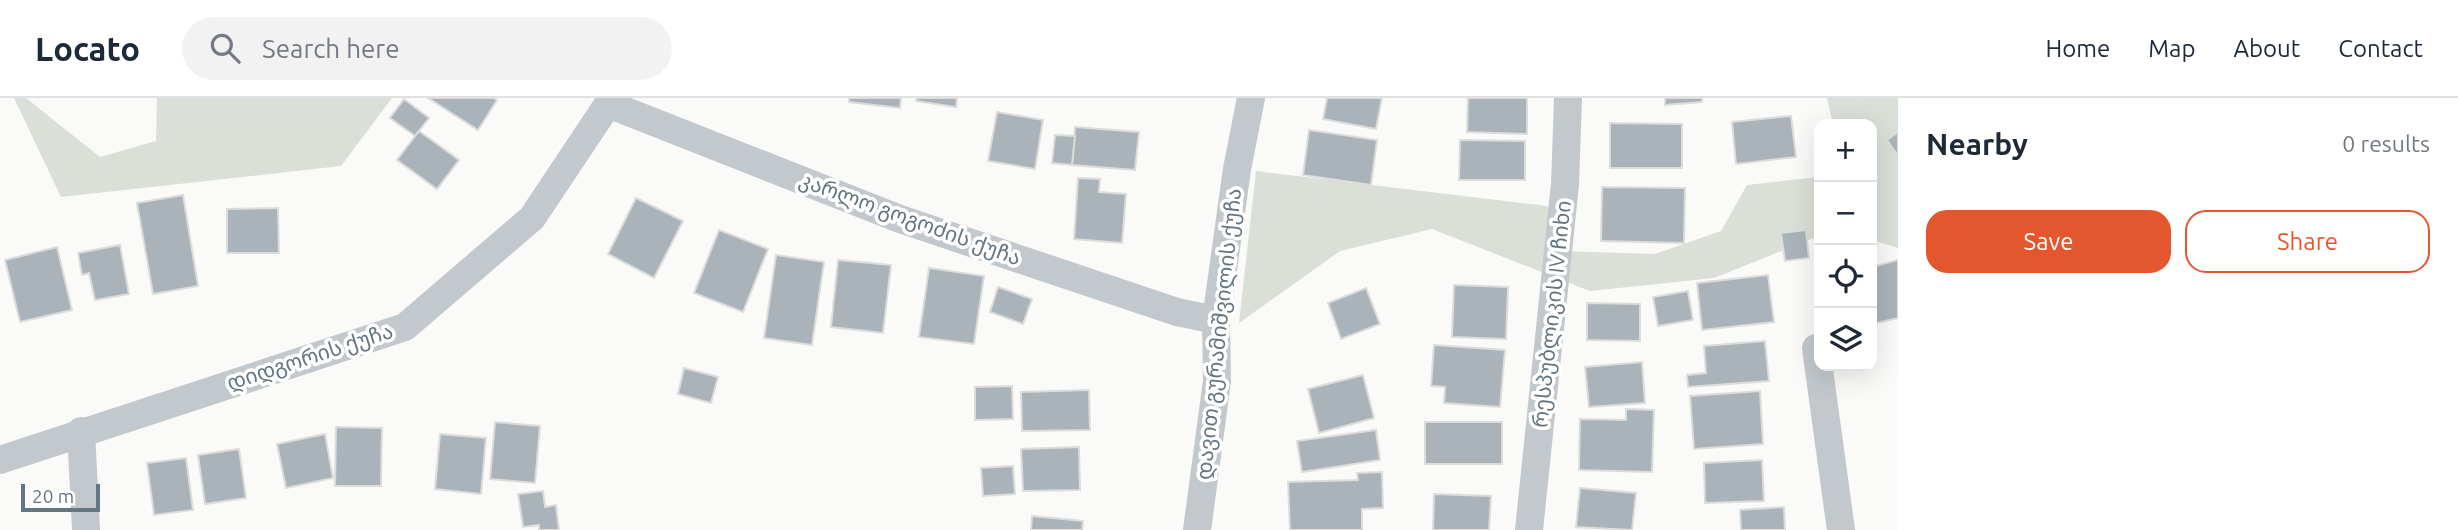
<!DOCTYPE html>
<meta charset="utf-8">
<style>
body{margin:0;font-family:Ubuntu,"Noto Sans Georgian",sans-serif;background:#f2f2f3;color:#1f2937}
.controls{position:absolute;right:21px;top:21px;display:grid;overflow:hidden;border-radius:14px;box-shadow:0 7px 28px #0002}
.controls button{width:63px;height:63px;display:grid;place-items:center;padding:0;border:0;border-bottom:2px solid #e0e1e3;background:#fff;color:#1f2937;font:35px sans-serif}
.scale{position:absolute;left:21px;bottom:18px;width:79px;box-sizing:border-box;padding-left:7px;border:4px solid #657683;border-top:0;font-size:19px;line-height:24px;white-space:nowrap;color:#657683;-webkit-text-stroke:5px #fff;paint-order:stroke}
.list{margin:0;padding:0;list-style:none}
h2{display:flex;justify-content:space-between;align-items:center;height:91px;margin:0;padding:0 28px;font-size:30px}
h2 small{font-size:23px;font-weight:400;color:#747a83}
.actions{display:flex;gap:14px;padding:21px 28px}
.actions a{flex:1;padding:16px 0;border:2px solid #e4572e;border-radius:21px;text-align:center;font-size:24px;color:#e4572e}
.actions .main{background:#e4572e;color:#fff}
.icon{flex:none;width:38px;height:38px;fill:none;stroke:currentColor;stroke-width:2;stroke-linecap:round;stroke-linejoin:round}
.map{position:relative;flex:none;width:1898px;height:432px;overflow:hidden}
header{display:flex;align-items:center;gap:42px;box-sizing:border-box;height:98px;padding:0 35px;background:#fff;border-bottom:2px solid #e0e1e3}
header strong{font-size:33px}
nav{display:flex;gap:38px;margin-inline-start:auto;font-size:24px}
.search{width:490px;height:63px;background:#f2f2f3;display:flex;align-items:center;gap:18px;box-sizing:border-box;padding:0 24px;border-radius:38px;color:#747a83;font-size:26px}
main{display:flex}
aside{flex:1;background:#fff}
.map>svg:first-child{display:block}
.green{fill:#dadfd7}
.building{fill:#aab3b9;stroke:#dcdcda;stroke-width:2}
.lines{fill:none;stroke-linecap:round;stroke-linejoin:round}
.minor{stroke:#c3c8cc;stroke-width:28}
.labels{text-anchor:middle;stroke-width:7;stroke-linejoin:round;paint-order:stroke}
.street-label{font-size:21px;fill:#657683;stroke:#fff}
</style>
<header>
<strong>Locato</strong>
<div class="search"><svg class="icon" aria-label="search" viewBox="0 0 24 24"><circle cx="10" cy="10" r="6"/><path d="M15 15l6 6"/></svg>Search here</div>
<nav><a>Home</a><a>Map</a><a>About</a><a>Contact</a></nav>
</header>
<main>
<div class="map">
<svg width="1898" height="432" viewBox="0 0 1898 432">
<rect width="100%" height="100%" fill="#fafaf8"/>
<!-- green -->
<g class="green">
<polygon points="14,0 26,0 100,59 156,43 157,0 392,0 341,68 61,99"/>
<polygon points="1827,0 1898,0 1898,150 1872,142 1872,26 1833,26"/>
<polygon points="1256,73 1563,110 1559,153 1655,156 1721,133 1747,87 1819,79 1819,138 1714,180 1590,193 1432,131 1340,153 1239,225"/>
</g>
<!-- building -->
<g class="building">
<polygon points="428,0 494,0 497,2 478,32"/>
<polygon points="849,0 901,0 900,10 849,4"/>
<polygon points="917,0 957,0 956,9 916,3"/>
<polygon points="1327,0 1382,0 1376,31 1323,21"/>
<polygon points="1468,0 1527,0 1527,36 1467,34"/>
<polygon points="1665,0 1702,0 1702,4 1665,7"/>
<polygon points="404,1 429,20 415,38 390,20"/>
<polygon points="997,14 1043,22 1035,71 988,63"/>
<polygon points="1791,18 1796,59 1736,66 1732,24"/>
<polygon points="1610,25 1682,26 1682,70 1610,70"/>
<polygon points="1075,29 1139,34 1135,72 1072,67"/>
<polygon points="1309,32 1377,42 1371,87 1303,77"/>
<polygon points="419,33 459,62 437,91 397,62"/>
<polygon points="1898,34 1898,58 1887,42"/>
<polygon points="1055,37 1075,38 1072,67 1052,65"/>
<polygon points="1460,42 1525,43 1525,82 1459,82"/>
<polygon points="1078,80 1100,81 1099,94 1126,96 1122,145 1074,141"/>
<polygon points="1602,89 1685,90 1684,145 1601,143"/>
<polygon points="183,97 198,188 153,196 137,105"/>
<polygon points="636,100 683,123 654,180 608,156"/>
<polygon points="278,110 279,155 227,155 227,111"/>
<polygon points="719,132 768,151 743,214 694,195"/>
<polygon points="1806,132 1809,160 1785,163 1781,135"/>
<polygon points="120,147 129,196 95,202 89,175 82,177 78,155"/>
<polygon points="57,149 72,212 20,224 5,162"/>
<polygon points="776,157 824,164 812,247 764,240"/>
<polygon points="838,162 891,167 883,235 831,229"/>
<polygon points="1898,162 1898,220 1872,226 1872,169"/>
<polygon points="929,170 984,178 974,246 919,239"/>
<polygon points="1768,177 1774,224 1702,232 1697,185"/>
<polygon points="1454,187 1508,189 1506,241 1452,239"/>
<polygon points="998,189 1032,201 1023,226 990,214"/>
<polygon points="1366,190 1380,226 1341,241 1328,205"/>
<polygon points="1688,193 1693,222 1658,228 1653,199"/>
<polygon points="1587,205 1640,206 1640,243 1587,242"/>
<polygon points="1765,243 1769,283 1688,289 1687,277 1706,275 1704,248"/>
<polygon points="1434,247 1505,252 1500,309 1444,305 1445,289 1431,288"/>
<polygon points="1642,264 1645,305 1589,309 1585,269"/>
<polygon points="684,270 718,279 711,305 678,296"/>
<polygon points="1363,277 1374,320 1319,335 1308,291"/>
<polygon points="1012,288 1013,321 975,322 975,289"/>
<polygon points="1089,292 1090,332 1022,333 1021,294"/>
<polygon points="1760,293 1763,346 1694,351 1690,298"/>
<polygon points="1626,311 1654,312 1652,374 1579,372 1580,321 1626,322"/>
<polygon points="495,324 540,328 535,385 490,381"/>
<rect x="1425" y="324" width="77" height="42"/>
<polygon points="336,329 382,330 381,388 335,388"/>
<polygon points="1376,332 1380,362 1302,374 1297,343"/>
<polygon points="325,336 333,380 286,390 277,346"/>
<polygon points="440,336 486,340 481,396 435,391"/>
<polygon points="1079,349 1080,392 1023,393 1021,351"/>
<polygon points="239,351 246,400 205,406 198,357"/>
<polygon points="186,360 193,412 154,417 147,365"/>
<polygon points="1762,362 1764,403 1705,405 1704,365"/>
<polygon points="1013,368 1015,396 983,398 981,370"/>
<polygon points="1382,374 1383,410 1362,411 1362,432 1290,432 1288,384 1358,382 1357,375"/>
<polygon points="1580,390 1636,395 1632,432 1576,429"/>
<polygon points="543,393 545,409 556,407 559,432 539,432 539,427 523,429 518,396"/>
<polygon points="1434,396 1491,398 1489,432 1433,432"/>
<polygon points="1784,409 1785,432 1741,432 1740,412"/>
<polygon points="1032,418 1083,423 1082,432 1031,432"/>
</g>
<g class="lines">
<!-- minor -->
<g class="minor">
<polyline points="608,6 900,121 1177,214 1216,222"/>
<polyline points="1816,250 1841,432"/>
<polyline points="81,333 86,432"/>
<polyline points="0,362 405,229 532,120 612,0"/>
<polyline points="1197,432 1217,283 1216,222 1237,71 1251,0"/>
<polyline points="1529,432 1565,86 1568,0"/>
</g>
</g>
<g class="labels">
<!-- street labels -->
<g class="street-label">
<text transform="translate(910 121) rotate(20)" y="7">კარლო გოგოძის ქუჩა</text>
<text transform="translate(1552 216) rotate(-84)" y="7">რესპუბლიკის IV ჩიხი</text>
<text transform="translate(1219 236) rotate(-84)" y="7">დავით გურამიშვილის ქუჩა</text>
<text transform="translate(310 259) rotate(-18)" y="7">დიდგორის ქუჩა</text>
</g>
</g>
</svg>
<div class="controls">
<button>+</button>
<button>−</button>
<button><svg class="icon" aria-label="locate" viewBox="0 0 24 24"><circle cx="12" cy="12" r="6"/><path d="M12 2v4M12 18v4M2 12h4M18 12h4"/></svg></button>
<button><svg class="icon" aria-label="layers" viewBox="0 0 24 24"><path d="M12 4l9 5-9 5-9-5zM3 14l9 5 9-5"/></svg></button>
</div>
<div class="scale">20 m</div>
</div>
<aside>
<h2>Nearby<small>0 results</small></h2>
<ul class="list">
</ul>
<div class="actions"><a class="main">Save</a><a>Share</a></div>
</aside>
</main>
